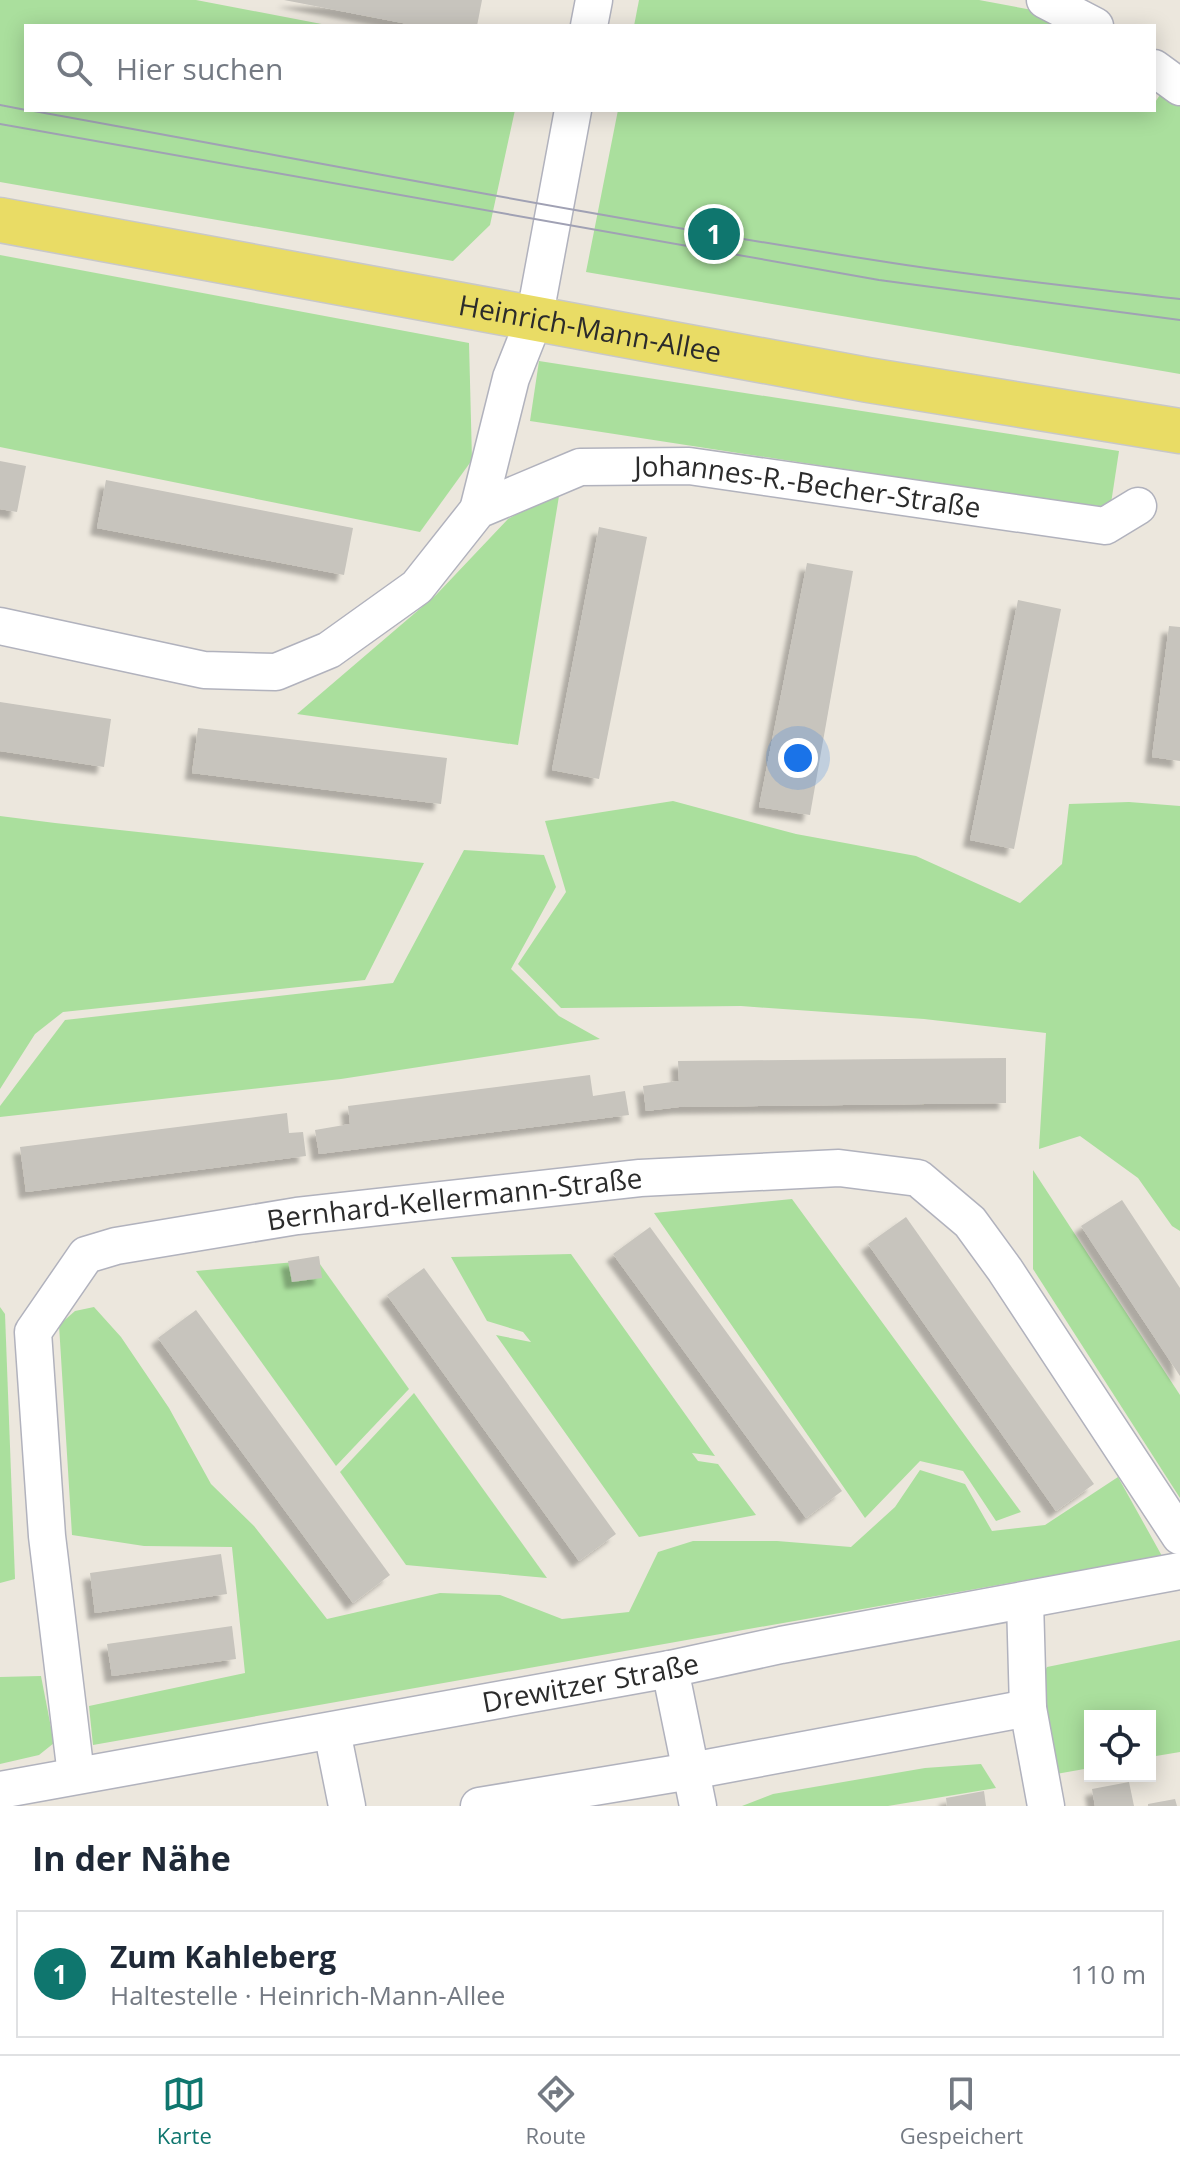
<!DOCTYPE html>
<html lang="de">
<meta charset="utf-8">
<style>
body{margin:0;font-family:"Open Sans",sans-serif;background:#f2f2f3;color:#1f2937}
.controls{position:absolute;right:24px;bottom:24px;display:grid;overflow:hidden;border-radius:0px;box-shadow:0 4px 20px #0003}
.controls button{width:72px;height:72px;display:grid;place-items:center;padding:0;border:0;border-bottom:2px solid #e0e1e3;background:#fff;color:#1f2937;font:40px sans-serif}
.you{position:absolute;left:798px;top:758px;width:28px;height:28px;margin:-20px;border:6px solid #fff;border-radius:50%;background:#1a73e8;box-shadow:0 0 0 12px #1a73e833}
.badge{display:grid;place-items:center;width:52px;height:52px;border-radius:50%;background:#0f766e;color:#fff;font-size:26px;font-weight:700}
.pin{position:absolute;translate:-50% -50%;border:4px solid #fff;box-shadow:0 2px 8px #0006}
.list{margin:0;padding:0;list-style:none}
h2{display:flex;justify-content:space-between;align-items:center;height:104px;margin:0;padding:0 32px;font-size:34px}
h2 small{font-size:26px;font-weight:400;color:#747a83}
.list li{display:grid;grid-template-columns:52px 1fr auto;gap:24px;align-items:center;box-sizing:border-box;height:128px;margin:0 16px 16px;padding:0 16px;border:2px solid #e0e1e3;border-radius:0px}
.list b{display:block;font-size:30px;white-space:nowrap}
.list p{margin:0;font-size:26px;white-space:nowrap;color:#747a83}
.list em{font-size:26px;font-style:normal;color:#747a83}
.icon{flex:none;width:44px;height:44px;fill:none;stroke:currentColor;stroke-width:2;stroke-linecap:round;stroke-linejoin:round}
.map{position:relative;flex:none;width:1180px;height:1806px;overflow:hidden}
.search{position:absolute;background:#fff;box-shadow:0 4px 20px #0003;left:24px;right:24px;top:24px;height:88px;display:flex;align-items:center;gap:20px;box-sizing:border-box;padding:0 28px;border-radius:0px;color:#747a83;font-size:30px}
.sheet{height:248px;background:#fff}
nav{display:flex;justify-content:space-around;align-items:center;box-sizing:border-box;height:112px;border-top:2px solid #e0e1e3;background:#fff;font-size:22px;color:#747a83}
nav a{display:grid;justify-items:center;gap:4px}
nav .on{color:#0f766e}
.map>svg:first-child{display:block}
.green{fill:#aadf9d}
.building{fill:#c7c4bd;filter:url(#shadow)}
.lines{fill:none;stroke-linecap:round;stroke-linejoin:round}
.minor-casing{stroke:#b1b2bd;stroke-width:39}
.major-casing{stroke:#c8c8c8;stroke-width:47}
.minor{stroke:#fff;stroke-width:36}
.major{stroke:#e9dc65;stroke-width:44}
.tram{stroke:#a0a1b4;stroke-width:2}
.labels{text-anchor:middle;stroke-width:6;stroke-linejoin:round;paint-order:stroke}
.street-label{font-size:28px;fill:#2b2b2b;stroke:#fff}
</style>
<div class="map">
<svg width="1180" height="1806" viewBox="0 0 1180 1806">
<defs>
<filter id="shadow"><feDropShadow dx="-7" dy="7" stdDeviation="2" flood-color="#0004"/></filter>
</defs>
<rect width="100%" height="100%" fill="#ece7dd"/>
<!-- green -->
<g class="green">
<polygon points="0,0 196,0 332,26 26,26 26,110 515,110 490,225 453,261 0,182"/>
<polygon points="639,0 979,0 1054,14 1053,26 634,26"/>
<polygon points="1165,87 1180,98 1180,374 586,272 618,110 1149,111 1154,110 1154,104"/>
<polygon points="0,255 469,343 472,460 420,532 0,447"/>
<polygon points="539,361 1119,451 1110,510 530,421"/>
<polygon points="560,490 518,745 297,714 436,595 508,519"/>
<polygon points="673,801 796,834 916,856 1020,903 1062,864 1069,804 1129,802 1180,806 1180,1231 1172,1226 1138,1178 1080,1136 1039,1149 1046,1033 924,1019 741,1006 561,1008 518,964 566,892 545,821"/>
<polygon points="0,816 55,823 424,863 365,980 63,1012 35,1034 0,1089"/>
<polygon points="464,850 544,855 556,887 511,969 559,1016 600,1039 341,1079 0,1117 0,1106 65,1020 393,983"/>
<polygon points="1033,1170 1180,1395 1180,1498 1033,1269"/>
<polygon points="792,1199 1021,1512 996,1521 963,1471 920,1461 865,1518 654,1213"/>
<polygon points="571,1254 715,1456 692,1453 698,1461 718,1464 756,1515 639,1537 496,1335 531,1342 523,1332 487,1321 451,1257"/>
<polygon points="317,1260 409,1389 336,1466 196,1271"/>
<polygon points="0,1307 5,1314 15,1579 0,1583"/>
<polygon points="94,1307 121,1337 169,1408 211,1484 254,1526 327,1619 440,1593 500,1595 562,1619 629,1612 658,1552 693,1541 777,1541 851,1547 895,1507 920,1470 965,1484 992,1531 1045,1525 1118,1477 1162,1556 93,1745 89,1706 245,1673 232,1547 144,1546 72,1535 59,1325 75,1311"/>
<polygon points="414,1393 547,1578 406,1565 340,1472"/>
<polygon points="1180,1640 1180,1752 1150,1757 1150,1716 1090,1716 1090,1768 1045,1776 1035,1690 1047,1667"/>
<polygon points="41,1676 54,1743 39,1755 0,1764 0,1677"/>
<polygon points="981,1764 996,1788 888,1806 742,1806 773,1794 925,1768"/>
</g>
<!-- building -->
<g class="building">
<polygon points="284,0 482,0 477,26 418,26"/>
<polygon points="0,461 26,466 17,512 0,509"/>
<polygon points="106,480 353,528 344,575 97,528"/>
<polygon points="599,527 647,537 599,779 552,770"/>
<polygon points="807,563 853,571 810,815 759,807"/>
<polygon points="1018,600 1061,609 1014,849 970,840"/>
<polygon points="1169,626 1180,627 1180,761 1152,757"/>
<polygon points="0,702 111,719 104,767 0,751"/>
<polygon points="198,728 447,758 441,804 192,773"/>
<polygon points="1006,1058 1006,1103 679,1107 646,1111 643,1086 679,1081 678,1061"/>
<polygon points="590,1075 593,1096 625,1091 629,1115 319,1154 315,1130 350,1124 348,1106"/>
<polygon points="287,1113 289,1133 303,1132 306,1156 26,1192 20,1147"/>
<polygon points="1122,1200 1180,1288 1180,1376 1081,1226"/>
<polygon points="906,1217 1094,1484 1056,1511 868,1244"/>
<polygon points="650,1227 842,1491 806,1518 613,1254"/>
<polygon points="319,1256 322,1278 292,1282 288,1261"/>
<polygon points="424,1268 616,1534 579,1561 387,1295"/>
<polygon points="196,1310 390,1575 353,1603 158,1338"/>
<polygon points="221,1554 227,1594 95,1613 90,1573"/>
<polygon points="232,1626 236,1659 112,1676 107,1644"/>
<polygon points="1129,1782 1134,1806 1095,1806 1092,1789"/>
<polygon points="984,1791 986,1806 947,1806 946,1798"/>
<polygon points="1175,1799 1177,1806 1148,1806 1148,1804"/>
</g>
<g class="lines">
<!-- minor casing -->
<g class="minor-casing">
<g id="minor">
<polyline points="1045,0 1095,26"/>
<polyline points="589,26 594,0"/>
<polyline points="1154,68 1180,87"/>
<polyline points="478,510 511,378 534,320 573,110"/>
<path id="s1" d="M0,626L204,670L276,672L329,650L417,587L478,510L580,467L689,466L1105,526L1138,506"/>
<polyline points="1025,1601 1028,1708 1046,1806"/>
<polyline points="670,1669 698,1806"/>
<polyline points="332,1731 347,1806"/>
<path id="s2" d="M76,1775L47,1536L33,1332L86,1255L116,1246L297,1216L640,1178L839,1168L918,1178L970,1222L1005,1270L1180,1536"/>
<path id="s3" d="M0,1790L670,1669L781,1645L1180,1571"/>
<polyline points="479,1806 691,1771 1028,1708"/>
</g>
</g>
<!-- major casing -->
<g class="major-casing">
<g id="major">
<path id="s4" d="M0,220L868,380L1180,431"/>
</g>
</g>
<!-- minor -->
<use href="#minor" class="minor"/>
<!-- major -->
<use href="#major" class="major"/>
<!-- tram -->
<g class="tram">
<polyline points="0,105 26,110"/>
<path d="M28,110C312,161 595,217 880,261C979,277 1080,287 1180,299"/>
<polyline points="0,124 879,280 1180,320"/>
</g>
</g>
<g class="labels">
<!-- street labels -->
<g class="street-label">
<text dy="10" stroke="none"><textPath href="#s4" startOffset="600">Heinrich-Mann-Allee</textPath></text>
<text dy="10" stroke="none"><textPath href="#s1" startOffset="884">Johannes-R.-Becher-Straße</textPath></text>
<text dy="10" stroke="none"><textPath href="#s2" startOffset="912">Bernhard-Kellermann-Straße</textPath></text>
<text dy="10" stroke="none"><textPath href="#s3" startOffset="600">Drewitzer Straße</textPath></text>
</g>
</g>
</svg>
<div class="controls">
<button><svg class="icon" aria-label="locate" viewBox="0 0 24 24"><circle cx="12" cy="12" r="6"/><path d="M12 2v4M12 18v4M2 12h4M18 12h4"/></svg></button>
</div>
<div class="you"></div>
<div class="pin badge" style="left:714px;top:234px">1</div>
<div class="search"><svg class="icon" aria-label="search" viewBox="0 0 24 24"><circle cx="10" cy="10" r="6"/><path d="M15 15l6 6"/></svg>Hier suchen</div>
</div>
<section class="sheet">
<h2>In der Nähe<small></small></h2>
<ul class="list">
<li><span class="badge">1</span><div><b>Zum Kahleberg</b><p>Haltestelle · Heinrich-Mann-Allee</p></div><em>110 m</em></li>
</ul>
</section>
<nav>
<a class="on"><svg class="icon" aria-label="map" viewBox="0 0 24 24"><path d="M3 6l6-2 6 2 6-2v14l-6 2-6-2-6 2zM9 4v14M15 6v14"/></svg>Karte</a>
<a><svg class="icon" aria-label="directions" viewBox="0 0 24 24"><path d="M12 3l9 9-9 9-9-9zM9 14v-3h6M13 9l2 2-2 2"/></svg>Route</a>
<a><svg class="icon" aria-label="saved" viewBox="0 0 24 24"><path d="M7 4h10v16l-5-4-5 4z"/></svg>Gespeichert</a>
</nav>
